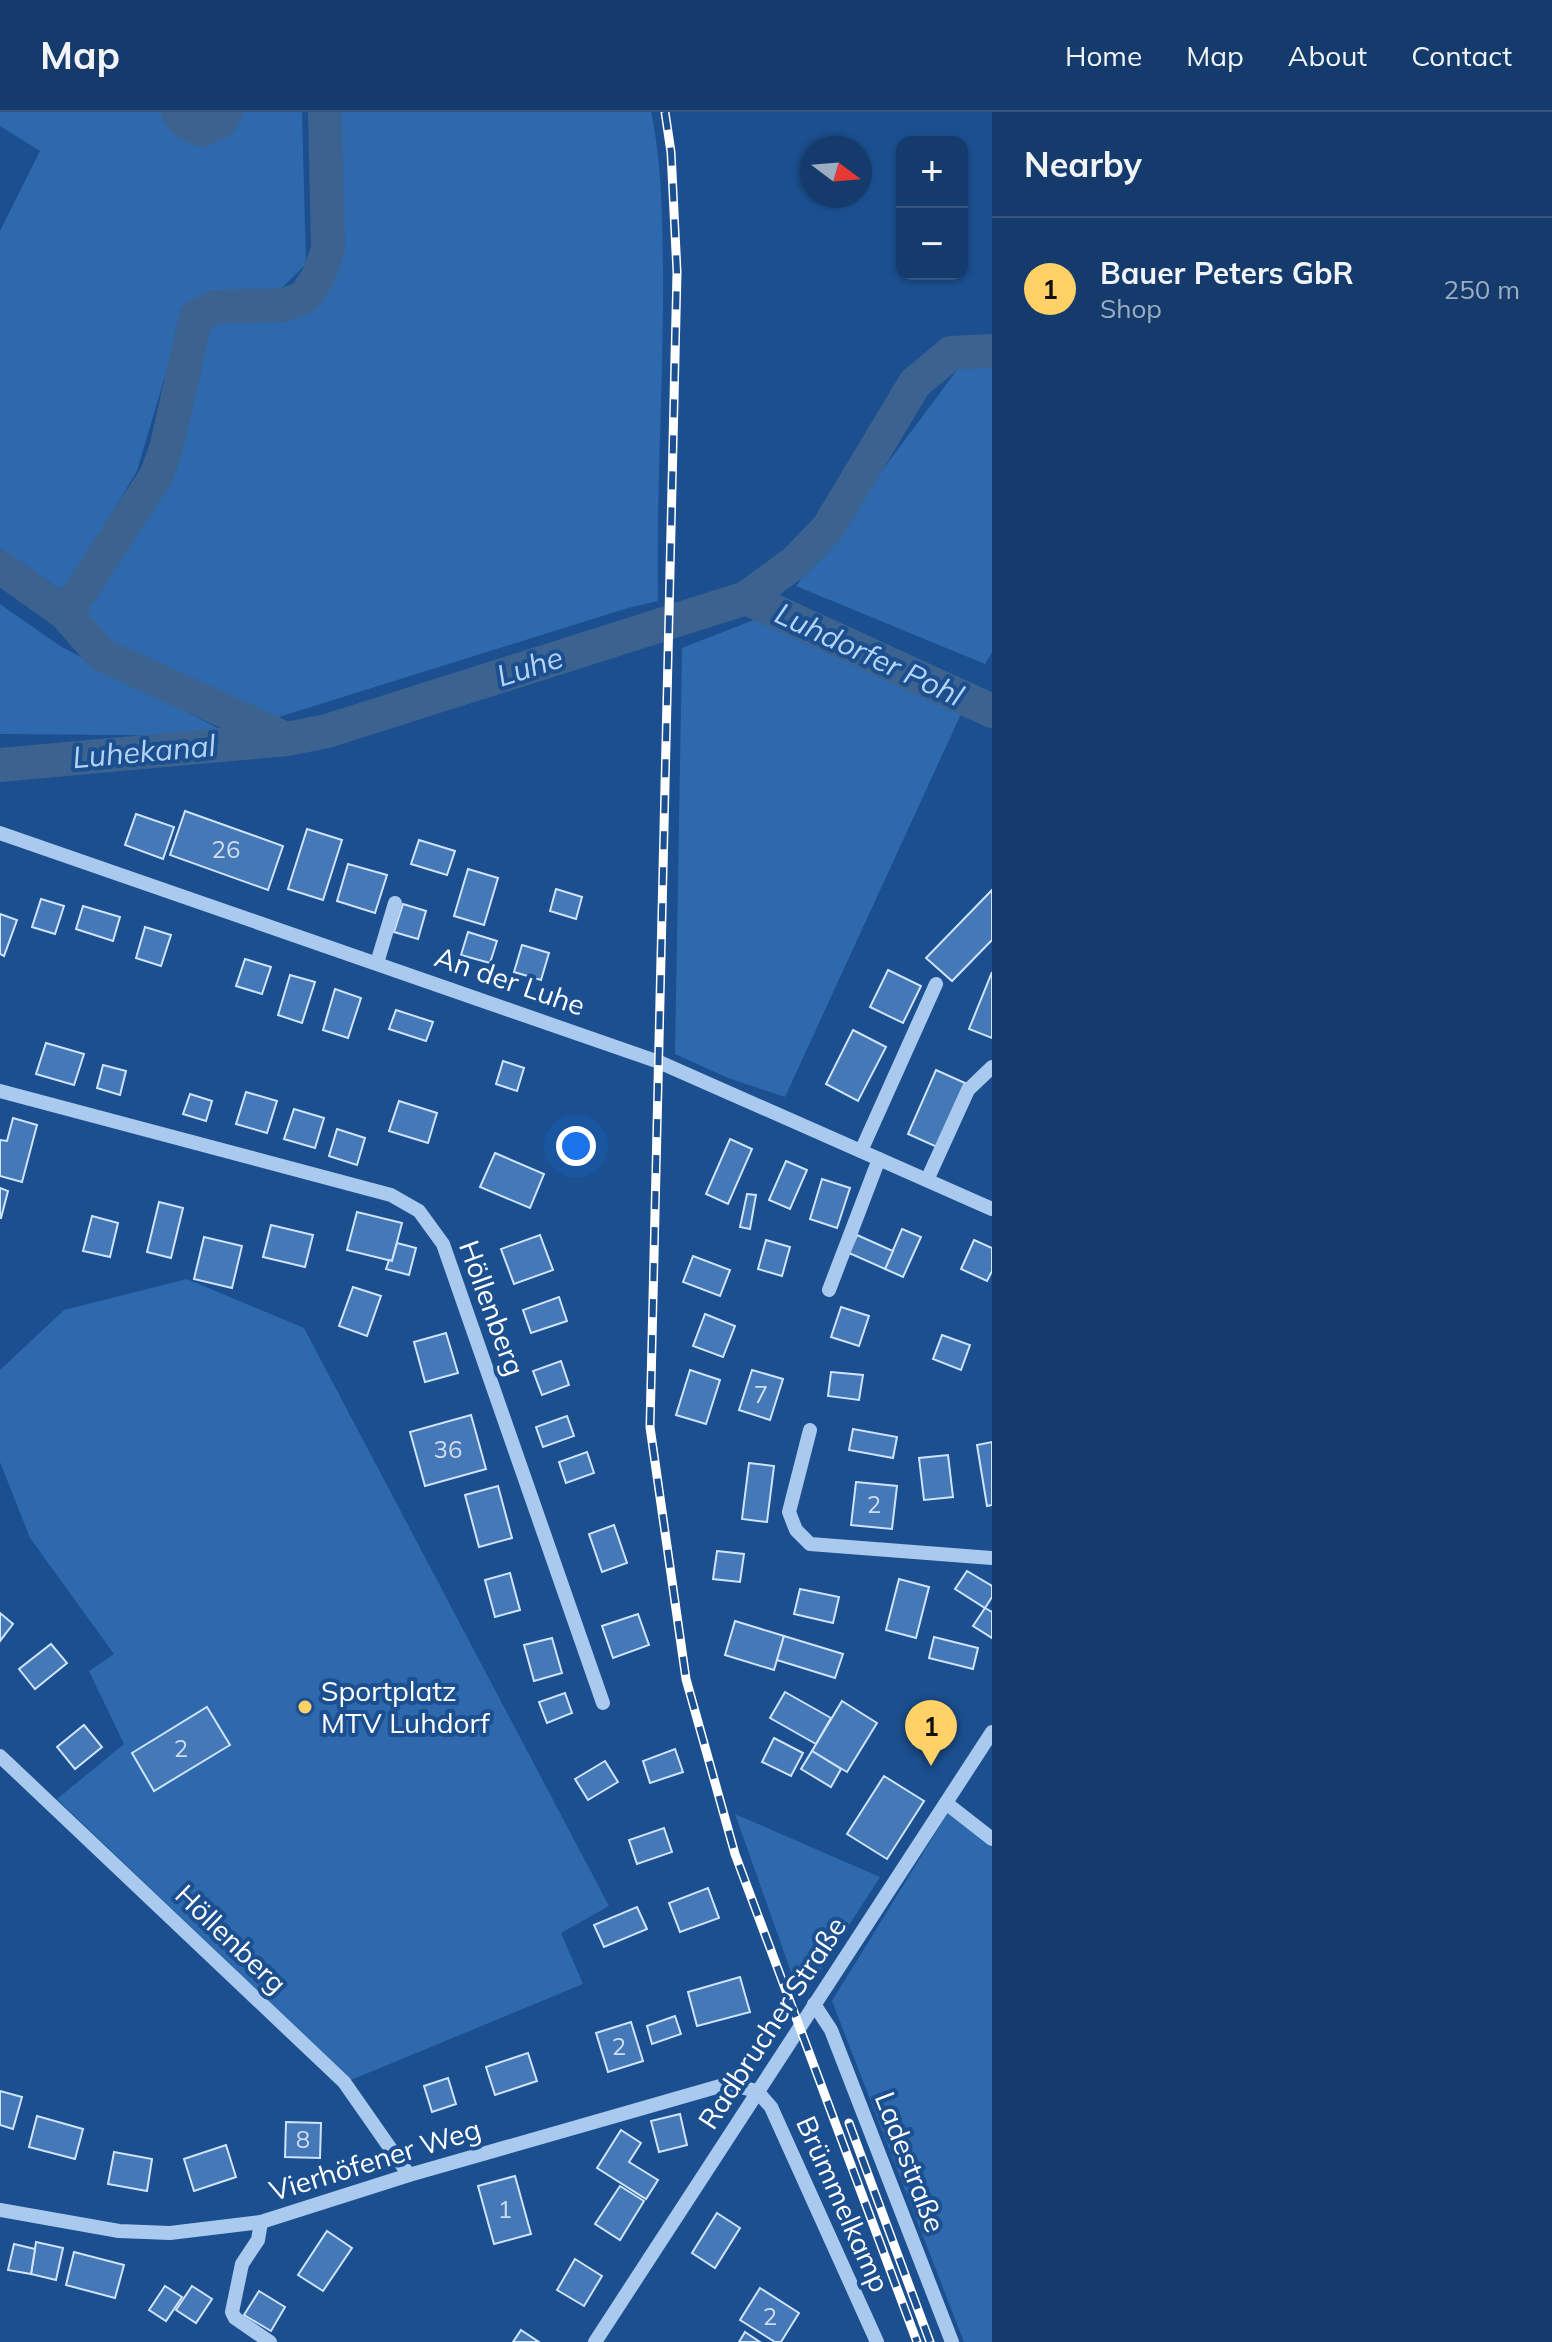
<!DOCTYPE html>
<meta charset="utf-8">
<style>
body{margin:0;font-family:Mulish,sans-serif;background:#214673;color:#f1f3f6}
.controls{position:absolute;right:24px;top:24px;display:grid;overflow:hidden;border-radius:16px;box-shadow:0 2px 6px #0004}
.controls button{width:72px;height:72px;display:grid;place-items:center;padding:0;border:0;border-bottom:2px solid #33557e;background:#143b6b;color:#f1f3f6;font:40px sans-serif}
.compass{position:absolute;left:800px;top:24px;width:72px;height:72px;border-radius:50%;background:#143b6b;box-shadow:0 2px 6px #0004;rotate:106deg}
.you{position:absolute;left:576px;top:1034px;width:28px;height:28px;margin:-20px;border:6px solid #fff;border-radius:50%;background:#1a73e8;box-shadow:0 0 0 12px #1a73e833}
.badge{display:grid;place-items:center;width:52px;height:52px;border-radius:50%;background:#ffd166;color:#111;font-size:26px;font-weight:700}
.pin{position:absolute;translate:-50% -66px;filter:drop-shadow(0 2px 4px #0008)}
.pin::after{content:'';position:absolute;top:42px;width:28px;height:24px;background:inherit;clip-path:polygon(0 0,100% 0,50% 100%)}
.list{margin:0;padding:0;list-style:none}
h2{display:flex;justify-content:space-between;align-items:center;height:104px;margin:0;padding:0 32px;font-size:34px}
h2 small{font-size:26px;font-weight:400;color:#9dadc1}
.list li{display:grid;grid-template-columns:52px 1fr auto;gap:24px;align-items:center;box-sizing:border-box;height:144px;padding:0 32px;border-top:2px solid #33557e}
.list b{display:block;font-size:30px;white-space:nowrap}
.list p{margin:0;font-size:26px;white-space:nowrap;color:#9dadc1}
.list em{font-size:26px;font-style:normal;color:#9dadc1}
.map{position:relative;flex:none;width:992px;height:2230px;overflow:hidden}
header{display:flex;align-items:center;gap:48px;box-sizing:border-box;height:112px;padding:0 40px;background:#143b6b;border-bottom:2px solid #33557e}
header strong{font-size:38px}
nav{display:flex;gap:44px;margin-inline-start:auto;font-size:28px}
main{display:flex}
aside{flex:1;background:#143b6b}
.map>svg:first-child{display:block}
.green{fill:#2e69ad}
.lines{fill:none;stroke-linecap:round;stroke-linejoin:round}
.river{stroke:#3c6290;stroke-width:34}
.building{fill:#4478b7;stroke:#cfe3fa;stroke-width:2}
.minor{stroke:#a9c9ee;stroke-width:14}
.rail-casing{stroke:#fff;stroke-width:9}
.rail{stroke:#1b4f8f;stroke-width:6;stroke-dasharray:18;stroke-linecap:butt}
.poi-dot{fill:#ffd166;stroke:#1b4f8f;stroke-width:3}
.labels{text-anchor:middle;stroke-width:8;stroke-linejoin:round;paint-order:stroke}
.number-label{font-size:24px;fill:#d0dded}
.street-label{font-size:28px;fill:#fff;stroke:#1b4f8f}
.poi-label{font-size:28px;fill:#fff;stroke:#1b4f8f;text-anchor:start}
.water-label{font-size:30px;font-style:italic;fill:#b5d3f5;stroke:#1b4f8f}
</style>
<header>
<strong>Map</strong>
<nav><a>Home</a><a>Map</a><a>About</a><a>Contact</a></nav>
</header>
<main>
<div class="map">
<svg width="992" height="2230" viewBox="0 0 992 2230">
<rect width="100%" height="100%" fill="#1b4f8f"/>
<!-- green -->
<g class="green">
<polygon points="0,0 162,0 179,25 215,29 233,0 302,0 306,152 281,177 213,182 192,193 178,220 137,359 65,480 0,437 0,119 40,39 0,14"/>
<path d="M329,0H651C662,50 662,102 663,153C664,265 656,377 658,489L628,496L266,609L182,562L119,540L91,521L80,494L177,349L197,222L215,203L295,198L320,180L334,145Z"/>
<polygon points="960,254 992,254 992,540 985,552 796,474"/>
<polygon points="0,492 60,534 233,624 0,622"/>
<polygon points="764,504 967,589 785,985 728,966 675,942 682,536"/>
<polygon points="187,1167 304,1216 609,1794 561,1821 583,1872 351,1968 57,1687 124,1632 89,1559 114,1542 30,1426 0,1350 0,1258 64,1198"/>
<polygon points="949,1699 992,1734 992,2230 964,2230 832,1889"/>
<polygon points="735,1702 880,1765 801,1888"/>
</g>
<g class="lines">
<!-- river -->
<g class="river">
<polyline points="178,0 185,10 202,18 220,10 226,0"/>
<polyline points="0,455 66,502 102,543 284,626"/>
<polyline points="746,486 992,599"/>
<polyline points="66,502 156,364 166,337 196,205 214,195 285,193 305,185 319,163 328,137 325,0"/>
<polyline points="0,653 287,627 327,619 746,486 794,451 828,416 915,271 951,241 992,239"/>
</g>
</g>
<!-- building -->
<g class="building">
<polygon points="185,699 283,734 268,778 170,743"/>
<polygon points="136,702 174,715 163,747 125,733"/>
<polygon points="307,717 342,728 323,788 288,777"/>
<polygon points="419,728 455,739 447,763 411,752"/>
<polygon points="348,752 387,763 375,801 337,789"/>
<polygon points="468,757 498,766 484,813 454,804"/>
<polygon points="556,777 582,785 576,807 550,799"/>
<polygon points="992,778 992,828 952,869 926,846"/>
<polygon points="41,787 64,794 55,822 32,815"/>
<polygon points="403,792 426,799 418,827 394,820"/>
<polygon points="83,794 120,805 113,829 76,817"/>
<polygon points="0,802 17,808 4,844 0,842"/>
<polygon points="145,815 171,823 161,854 136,846"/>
<polygon points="468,820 497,829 490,851 461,843"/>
<polygon points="522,833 549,841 541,868 514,860"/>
<polygon points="245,847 271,855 262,882 236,874"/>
<polygon points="888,858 921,874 903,911 870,895"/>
<polygon points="992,860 992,926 969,917"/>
<polygon points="290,863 315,870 302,911 278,903"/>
<polygon points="335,877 361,886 348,926 323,918"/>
<polygon points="396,898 433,910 426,929 389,917"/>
<polygon points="853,918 886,935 858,989 826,972"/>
<polygon points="46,931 84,942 74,973 36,962"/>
<polygon points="503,949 524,956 517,979 496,972"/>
<polygon points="103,953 126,959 120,983 97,976"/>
<polygon points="936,958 965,971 937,1035 908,1022"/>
<polygon points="246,980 277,989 267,1021 236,1012"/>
<polygon points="190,982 212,989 206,1009 183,1002"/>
<polygon points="399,989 437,1001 428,1031 389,1019"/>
<polygon points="294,997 324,1006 315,1036 284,1027"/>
<polygon points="13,1006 37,1013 22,1070 0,1064 0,1028 7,1029"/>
<polygon points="337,1017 365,1026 357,1053 329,1044"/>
<polygon points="730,1027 752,1037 728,1092 706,1082"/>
<polygon points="495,1041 544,1062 530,1096 480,1075"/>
<polygon points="786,1049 807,1058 790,1097 769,1088"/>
<polygon points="822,1067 850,1076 837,1116 810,1107"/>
<polygon points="0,1076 8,1079 1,1106 0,1106"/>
<polygon points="747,1082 756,1083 750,1117 740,1115"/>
<polygon points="159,1090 183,1096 171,1146 147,1140"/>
<polygon points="357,1100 402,1111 392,1149 347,1138"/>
<polygon points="92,1104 118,1111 110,1145 83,1139"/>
<polygon points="271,1113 313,1123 305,1155 263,1145"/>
<polygon points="902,1117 921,1125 903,1165 885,1157"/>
<polygon points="540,1123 553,1158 514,1172 501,1137"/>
<polygon points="857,1123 893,1139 885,1157 849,1141"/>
<polygon points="204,1125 242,1134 232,1176 194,1167"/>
<polygon points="766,1128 790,1135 782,1164 758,1157"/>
<polygon points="974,1128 992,1136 992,1159 987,1169 961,1157"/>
<polygon points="397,1131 416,1136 409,1163 386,1157 389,1148 392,1149"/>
<polygon points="693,1144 730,1158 720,1184 683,1170"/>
<polygon points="353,1175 381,1184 367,1224 339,1214"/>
<polygon points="559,1185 567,1209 531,1221 523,1198"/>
<polygon points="841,1195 869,1204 859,1234 831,1225"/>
<polygon points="705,1202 735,1214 723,1245 693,1234"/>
<polygon points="446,1221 458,1261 425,1270 414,1230"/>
<polygon points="942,1223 970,1233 961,1258 933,1247"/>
<polygon points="561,1249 569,1273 542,1283 533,1259"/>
<polygon points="690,1258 720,1268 706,1312 676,1303"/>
<polygon points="752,1258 783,1267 770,1308 739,1298"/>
<polygon points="831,1260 863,1263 859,1288 828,1284"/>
<polygon points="471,1303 486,1357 425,1374 410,1320"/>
<polygon points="567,1304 574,1324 543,1335 536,1315"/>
<polygon points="853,1317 897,1325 893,1346 849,1338"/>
<polygon points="992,1330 992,1393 987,1394 977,1333"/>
<polygon points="587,1340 594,1361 566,1371 559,1350"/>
<polygon points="948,1343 953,1385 924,1388 919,1346"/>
<polygon points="749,1351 774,1354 767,1410 742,1407"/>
<polygon points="856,1370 897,1374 892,1417 851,1413"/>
<polygon points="498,1374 512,1426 479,1435 465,1383"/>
<polygon points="614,1413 627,1451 602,1460 589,1422"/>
<polygon points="717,1439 744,1442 740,1470 713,1467"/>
<polygon points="967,1459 992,1474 992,1485 985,1496 955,1477"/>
<polygon points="510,1461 520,1498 495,1505 485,1468"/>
<polygon points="899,1467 929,1475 916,1526 886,1518"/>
<polygon points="800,1477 839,1485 833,1511 794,1502"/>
<polygon points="985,1496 992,1500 992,1526 973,1514"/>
<polygon points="0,1501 13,1512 0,1529"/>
<polygon points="638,1502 649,1533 613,1546 602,1514"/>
<polygon points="735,1509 784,1524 774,1558 725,1543"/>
<polygon points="784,1524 843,1542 835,1566 777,1548"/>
<polygon points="934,1525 978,1536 973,1557 929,1546"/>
<polygon points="552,1526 562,1561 534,1569 524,1533"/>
<polygon points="51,1532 67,1551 35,1577 19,1557"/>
<polygon points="785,1580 831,1606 816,1632 770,1606"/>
<polygon points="565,1581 572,1601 547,1611 539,1590"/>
<polygon points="842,1589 877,1611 847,1660 812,1639"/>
<polygon points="207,1595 230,1633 154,1679 132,1641"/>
<polygon points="84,1613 102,1635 75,1657 57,1635"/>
<polygon points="774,1626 803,1641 791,1664 762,1650"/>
<polygon points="675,1637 683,1660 650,1671 643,1649"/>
<polygon points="812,1639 841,1657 831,1675 801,1657"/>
<polygon points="605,1649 618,1670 588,1688 575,1667"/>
<polygon points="884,1664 924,1689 887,1747 847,1722"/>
<polygon points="664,1716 672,1740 637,1752 629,1728"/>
<polygon points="708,1776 719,1806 680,1820 669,1791"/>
<polygon points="637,1795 647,1817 604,1835 594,1813"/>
<polygon points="740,1865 750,1900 697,1914 688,1880"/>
<polygon points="675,1904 681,1922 652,1932 647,1914"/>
<polygon points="631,1910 643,1949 608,1960 596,1921"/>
<polygon points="528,1941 537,1969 495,1983 486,1955"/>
<polygon points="448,1966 456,1992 432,2000 424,1974"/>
<polygon points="0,1979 22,1985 13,2017 0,2013"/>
<polygon points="680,2002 687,2033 659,2040 651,2009"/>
<polygon points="37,2004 83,2017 75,2047 29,2035"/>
<polygon points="286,2010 321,2011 320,2046 285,2045"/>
<polygon points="621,2018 641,2031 629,2050 658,2068 646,2087 597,2056"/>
<polygon points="226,2033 236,2065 194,2079 184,2047"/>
<polygon points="114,2040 152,2047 147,2079 108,2072"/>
<polygon points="515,2064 531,2122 494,2132 478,2074"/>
<polygon points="620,2074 644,2089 620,2128 595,2112"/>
<polygon points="717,2101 740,2116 715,2156 692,2141"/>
<polygon points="327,2119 352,2136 323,2179 298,2163"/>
<polygon points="36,2130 63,2136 56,2168 31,2162"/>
<polygon points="14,2132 35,2137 31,2162 8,2158"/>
<polygon points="74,2140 124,2153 115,2186 66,2173"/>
<polygon points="575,2147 602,2164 584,2194 557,2178"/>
<polygon points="165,2174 182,2185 166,2209 149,2198"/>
<polygon points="192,2174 212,2187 196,2211 176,2198"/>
<polygon points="760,2176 799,2201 781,2230 775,2230 740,2208"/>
<polygon points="259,2179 285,2195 271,2219 244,2203"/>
<polygon points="521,2218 539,2230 513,2230"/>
<polygon points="745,2220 760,2230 739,2230"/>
</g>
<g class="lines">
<!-- minor -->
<g class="minor">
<polyline points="0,721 659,950 992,1097"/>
<polyline points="377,851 395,791"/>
<polyline points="0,979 391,1083 419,1099 443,1132 603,1591"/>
<polyline points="861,1039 936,872"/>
<polyline points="927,1068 968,978 992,955"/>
<polyline points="829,1178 879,1047"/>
<polyline points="810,1318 789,1400 796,1418 810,1432 992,1446"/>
<polyline points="0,1644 344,1970 409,2063"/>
<polyline points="946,1691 992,1727"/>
<polyline points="814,1892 831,1918 952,2230"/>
<polyline points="757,1979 771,1995 877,2230"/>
<polyline points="0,2098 119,2119 170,2121 261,2110 409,2063 727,1972 757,1979"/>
<polyline points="261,2110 258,2128 242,2152 232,2200 235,2206 270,2230"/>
<polyline points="595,2230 992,1620"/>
</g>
<!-- rail casing -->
<g class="rail-casing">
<g id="rail">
<polyline points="665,0 671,40 677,160 650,1315 686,1567 735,1742 917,2230"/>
<polyline points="849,2011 930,2230"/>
</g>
</g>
<!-- rail -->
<use href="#rail" class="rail"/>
</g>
<!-- markers -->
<circle class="poi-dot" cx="305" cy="1595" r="8"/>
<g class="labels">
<!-- number labels -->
<g class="number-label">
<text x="226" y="746">26</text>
<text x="761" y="1291">7</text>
<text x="448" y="1346">36</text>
<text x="874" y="1401">2</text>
<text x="181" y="1645">2</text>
<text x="619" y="1943">2</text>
<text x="303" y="2036">8</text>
<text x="505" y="2106">1</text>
<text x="770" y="2213">2</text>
</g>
<!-- street labels -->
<g class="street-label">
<text transform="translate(510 869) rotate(19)" y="10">An der Luhe</text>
<text transform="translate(492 1196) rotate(70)" y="10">Höllenberg</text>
<text transform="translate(231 1827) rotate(44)" y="10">Höllenberg</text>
<text transform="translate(772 1911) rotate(-57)" y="10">Radbrucher Straße</text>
<text transform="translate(375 2048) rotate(-17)" y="10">Vierhöfener Weg</text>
<text transform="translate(910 2050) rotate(69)" y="10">Ladestraße</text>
<text transform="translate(843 2092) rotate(66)" y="10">Brümmelkamp</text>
</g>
<!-- poi labels -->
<g class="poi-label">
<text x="321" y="1589">Sportplatz<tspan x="321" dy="32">MTV Luhdorf</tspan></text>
</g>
<!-- water labels -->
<g class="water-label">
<text transform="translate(869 543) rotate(25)" y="10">Luhdorfer Pohl</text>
<text transform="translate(530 555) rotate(-18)" y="10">Luhe</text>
<text transform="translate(144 640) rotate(-5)" y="10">Luhekanal</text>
</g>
</g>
</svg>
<div class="controls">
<button>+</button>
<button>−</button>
</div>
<svg class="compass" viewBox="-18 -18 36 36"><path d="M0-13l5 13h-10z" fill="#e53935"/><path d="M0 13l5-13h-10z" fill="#9dadc1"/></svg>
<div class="you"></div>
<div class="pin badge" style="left:931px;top:1654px">1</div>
</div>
<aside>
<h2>Nearby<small></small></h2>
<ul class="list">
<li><span class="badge">1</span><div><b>Bauer Peters GbR</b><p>Shop</p></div><em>250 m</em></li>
</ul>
</aside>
</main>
